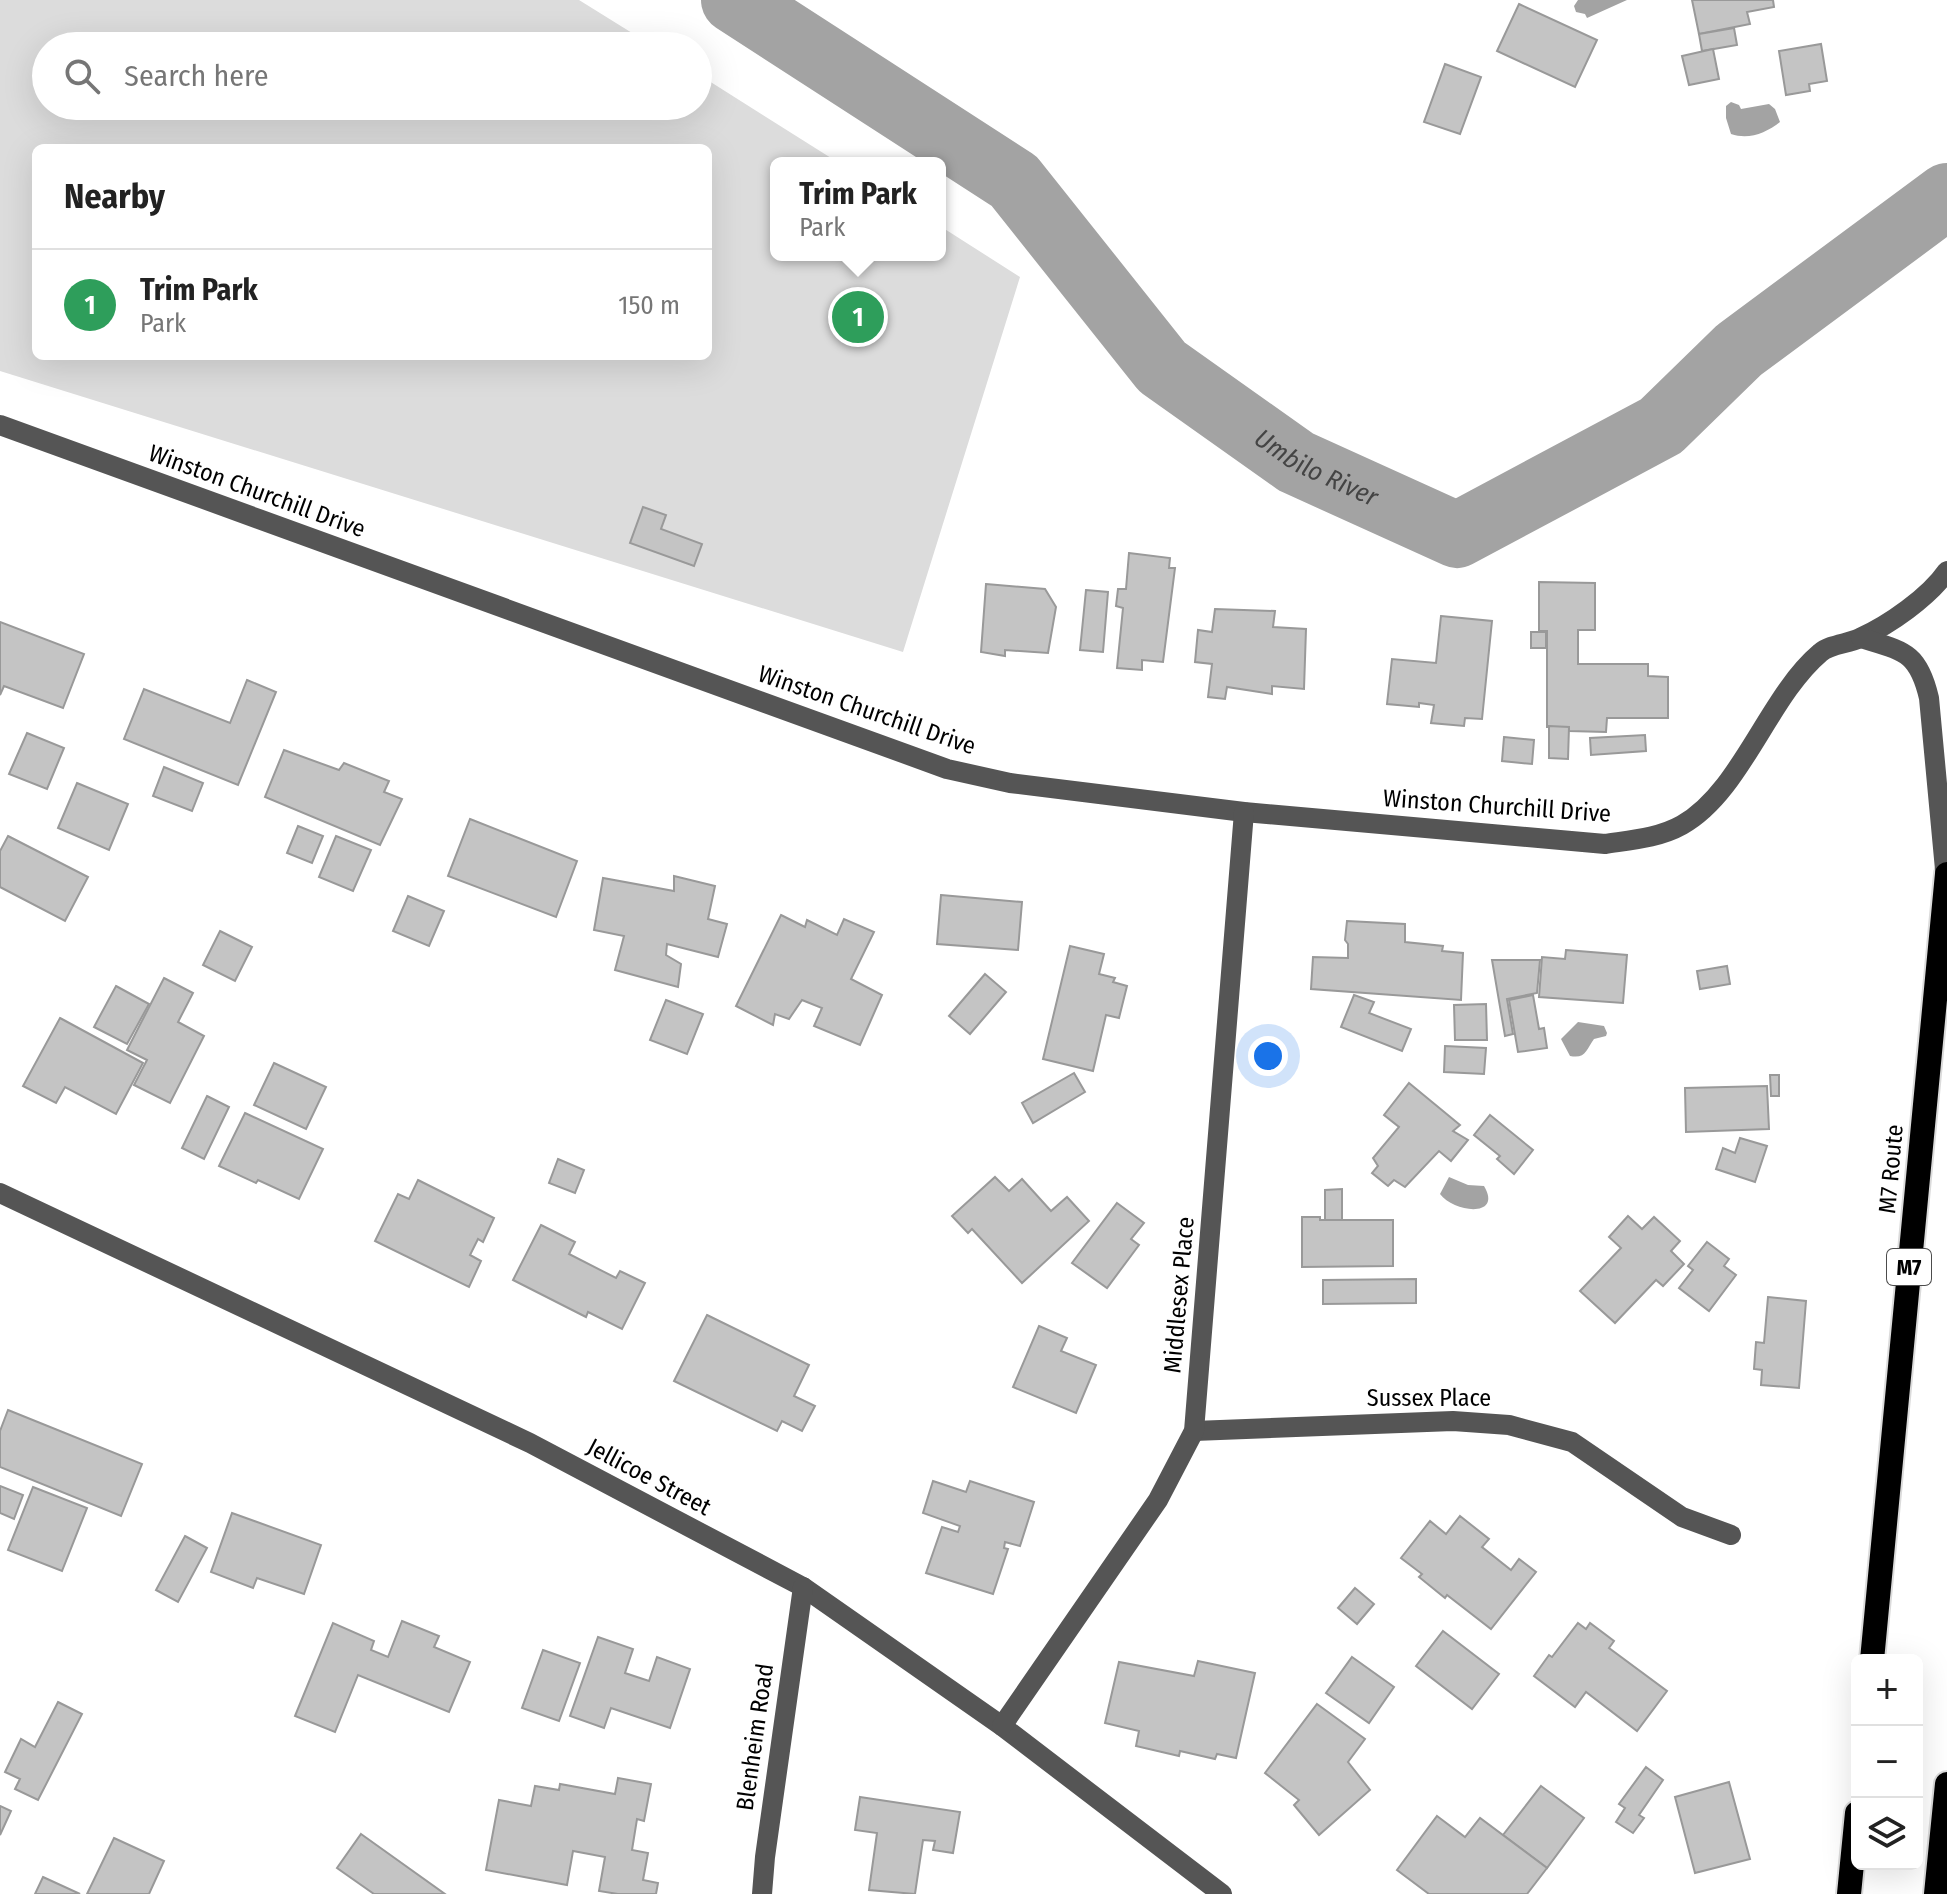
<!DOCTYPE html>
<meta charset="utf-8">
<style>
body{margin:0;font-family:"Fira Sans Condensed",sans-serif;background:#f2f2f2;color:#222}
.controls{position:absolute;right:24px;bottom:24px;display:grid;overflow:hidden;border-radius:12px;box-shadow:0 8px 32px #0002}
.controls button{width:72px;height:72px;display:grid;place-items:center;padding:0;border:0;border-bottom:2px solid #e0e0e0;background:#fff;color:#222;font:40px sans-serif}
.you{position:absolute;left:1268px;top:1056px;width:28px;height:28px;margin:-20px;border:6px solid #fff;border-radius:50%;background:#1a73e8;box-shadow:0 0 0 12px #1a73e833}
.badge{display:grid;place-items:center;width:52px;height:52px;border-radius:50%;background:#2563eb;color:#fff;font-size:26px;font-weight:700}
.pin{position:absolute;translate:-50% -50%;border:4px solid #fff;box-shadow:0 2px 8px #0006}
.popup{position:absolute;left:770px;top:157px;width:176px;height:104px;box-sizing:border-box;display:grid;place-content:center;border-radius:12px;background:#fff;filter:drop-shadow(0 2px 6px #0005);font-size:26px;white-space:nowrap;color:#767676}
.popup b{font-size:30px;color:#222}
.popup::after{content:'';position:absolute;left:50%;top:100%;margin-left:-16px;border:16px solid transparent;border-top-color:#fff}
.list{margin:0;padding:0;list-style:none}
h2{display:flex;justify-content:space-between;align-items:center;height:104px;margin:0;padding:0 32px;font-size:34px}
h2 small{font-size:26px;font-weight:400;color:#767676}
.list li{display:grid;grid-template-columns:52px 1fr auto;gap:24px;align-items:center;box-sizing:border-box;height:112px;padding:0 32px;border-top:2px solid #e0e0e0}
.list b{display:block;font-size:30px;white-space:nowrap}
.list p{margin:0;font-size:26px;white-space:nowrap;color:#767676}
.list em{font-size:26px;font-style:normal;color:#767676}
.icon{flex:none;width:44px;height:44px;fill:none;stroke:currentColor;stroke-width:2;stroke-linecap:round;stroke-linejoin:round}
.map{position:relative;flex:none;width:1947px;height:1894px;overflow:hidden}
.search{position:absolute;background:#fff;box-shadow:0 8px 32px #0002;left:32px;top:32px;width:680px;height:88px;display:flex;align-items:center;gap:20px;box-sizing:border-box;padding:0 28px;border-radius:44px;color:#767676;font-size:30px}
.panel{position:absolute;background:#fff;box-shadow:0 8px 32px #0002;left:32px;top:144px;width:680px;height:216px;border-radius:12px}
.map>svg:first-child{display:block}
.green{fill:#dcdcdc;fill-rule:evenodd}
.water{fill:#a3a3a3}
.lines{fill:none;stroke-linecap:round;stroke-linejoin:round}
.river{stroke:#a3a3a3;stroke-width:66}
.building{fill:#c4c4c4;stroke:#999;stroke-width:2}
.highway-casing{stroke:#dbdbdb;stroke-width:28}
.minor{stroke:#555;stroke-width:20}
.highway{stroke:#000;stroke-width:24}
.labels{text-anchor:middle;stroke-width:7;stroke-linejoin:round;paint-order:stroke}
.shield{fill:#fff;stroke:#4c4c4c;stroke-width:2}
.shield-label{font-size:22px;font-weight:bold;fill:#000}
.street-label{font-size:24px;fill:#000;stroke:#fff}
.water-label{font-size:26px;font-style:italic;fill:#444;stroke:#fff}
</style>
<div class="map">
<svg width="1947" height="1894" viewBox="0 0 1947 1894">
<rect width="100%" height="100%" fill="#fff"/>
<!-- green -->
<path class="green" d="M0,0H579L653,46H46V106H698V74L839,163H776V255H940V226L1020,277L903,652L0,371ZM36,148H708V356H36Z"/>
<!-- water -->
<g class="water">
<polygon points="1578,0 1627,0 1587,18 1585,14 1576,12 1574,6"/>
<path d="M1731,102L1739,105L1741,109L1769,104L1775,109L1780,122C1766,133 1749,140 1731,134L1726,118V106Z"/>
<path d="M1578,1022L1604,1026L1607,1033L1606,1036L1594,1039C1586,1050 1586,1059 1570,1056L1561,1039Z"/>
<path d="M1449,1177L1468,1185L1484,1186C1503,1218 1454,1213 1440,1194Z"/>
</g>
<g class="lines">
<!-- river -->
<path class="river" id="s1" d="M734,0L1014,181L1162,367L1296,462L1457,535L1661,426L1739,350L1947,196"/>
</g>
<!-- building -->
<g class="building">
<polygon points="1692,0 1773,0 1774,7 1747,12 1750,24 1699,34"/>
<polygon points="1519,4 1597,40 1575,87 1497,51"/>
<polygon points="1734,28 1737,45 1702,51 1699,34"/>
<polygon points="1821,44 1827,81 1809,84 1810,91 1786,95 1779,51"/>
<polygon points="1713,49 1719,79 1689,85 1682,56"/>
<polygon points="1445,64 1481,77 1460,134 1424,122"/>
<polygon points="643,507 666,515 661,529 702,544 694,566 630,543"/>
<polygon points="1129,553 1170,558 1169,568 1175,568 1163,662 1142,660 1142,670 1117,668 1123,608 1116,606 1118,589 1126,589"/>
<polygon points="1539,582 1595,583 1595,630 1578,630 1578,664 1648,664 1648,676 1668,677 1668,718 1607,718 1606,732 1569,731 1569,727 1547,727 1547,631 1539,631"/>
<polygon points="986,584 1045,589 1056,607 1048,653 1005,650 1005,656 981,652"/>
<polygon points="1086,590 1108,592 1103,652 1080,650"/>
<polygon points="1215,609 1275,611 1273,627 1306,629 1304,689 1272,686 1272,694 1227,687 1225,699 1208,697 1212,664 1195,662 1198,630 1212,632"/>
<polygon points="1441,616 1492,621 1482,719 1465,718 1464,726 1431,723 1434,705 1419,703 1419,707 1387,704 1392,659 1436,663"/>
<polygon points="0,622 84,654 63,708 4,686 0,695"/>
<rect x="1531" y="632" width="15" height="16"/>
<polygon points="247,680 276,692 238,785 124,739 144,689 230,723"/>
<polygon points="1549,726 1569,727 1568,759 1549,758"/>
<polygon points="27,733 64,748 47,789 9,774"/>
<polygon points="1645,735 1646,751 1591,755 1590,738"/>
<polygon points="1504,737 1534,740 1532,764 1502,761"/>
<polygon points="284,750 339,770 344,763 389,781 384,792 402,799 380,845 265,797"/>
<polygon points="164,767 203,783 192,811 153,796"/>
<polygon points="77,783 128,804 109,850 58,828"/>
<polygon points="470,819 577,861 556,917 448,876"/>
<polygon points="298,826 323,836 312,863 287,853"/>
<polygon points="8,836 88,877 65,921 0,887 0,851"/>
<polygon points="336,836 371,850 353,891 319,877"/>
<polygon points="674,876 715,886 708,919 727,924 718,957 667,944 666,955 681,964 678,987 615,970 624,936 594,930 603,878 674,891"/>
<polygon points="941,895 1022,902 1018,950 937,944"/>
<polygon points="408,896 444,911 429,946 393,931"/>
<polygon points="781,915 805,927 807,920 837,935 844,919 874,932 851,979 882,995 860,1045 814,1026 822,1008 802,1000 789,1019 775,1014 773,1025 736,1006"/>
<polygon points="1347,921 1405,924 1405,942 1443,946 1442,951 1463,953 1461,1000 1311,989 1313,957 1348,958 1348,944 1345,940"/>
<polygon points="220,931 252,947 235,981 203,965"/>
<polygon points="1070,946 1104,954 1099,974 1115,978 1113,982 1127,986 1119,1018 1106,1015 1093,1071 1043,1059"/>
<polygon points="1566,950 1627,955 1623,1003 1539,997 1542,957 1565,959"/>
<polygon points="1492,960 1540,960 1537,993 1507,999 1513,1034 1505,1036"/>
<polygon points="1727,966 1730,984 1700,989 1697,971"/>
<polygon points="985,974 1006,992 970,1034 949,1016"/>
<polygon points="164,978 193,993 178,1022 204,1036 170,1103 134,1085 147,1060 127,1050"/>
<polygon points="116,986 149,1004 127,1044 94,1027"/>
<polygon points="1354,995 1374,1002 1369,1013 1411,1029 1402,1051 1341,1027"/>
<polygon points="1533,995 1539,1029 1544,1028 1547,1048 1518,1052 1509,1000"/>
<polygon points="666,1000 703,1014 687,1054 650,1040"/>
<polygon points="1486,1004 1487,1040 1455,1040 1454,1005"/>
<polygon points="60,1018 143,1063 116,1114 65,1087 56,1103 23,1086"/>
<polygon points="1445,1046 1486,1048 1484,1074 1444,1072"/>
<polygon points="274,1063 326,1087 306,1129 254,1105"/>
<polygon points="1074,1073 1085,1092 1033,1123 1022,1103"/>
<polygon points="1770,1075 1779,1075 1779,1096 1771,1096"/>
<polygon points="1409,1083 1460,1125 1453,1131 1468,1140 1451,1161 1439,1151 1405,1187 1394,1180 1388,1186 1372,1173 1378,1166 1373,1158 1399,1127 1384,1115"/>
<polygon points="1767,1086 1769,1129 1686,1132 1685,1088"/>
<polygon points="207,1096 229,1107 204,1159 182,1148"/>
<polygon points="245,1113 323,1149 299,1199 258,1180 256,1183 219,1166"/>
<polygon points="1490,1115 1533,1150 1514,1174 1497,1159 1500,1156 1474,1135"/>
<polygon points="1740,1138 1767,1146 1755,1182 1716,1169 1723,1148 1735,1153"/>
<polygon points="558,1159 584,1170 575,1193 549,1183"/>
<polygon points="995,1177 1009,1191 1022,1179 1051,1211 1067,1197 1089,1221 1022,1283 972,1229 968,1233 952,1216"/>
<polygon points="418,1180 494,1218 483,1242 478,1239 470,1255 481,1261 469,1287 375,1241 398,1194 409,1199"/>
<polygon points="1342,1189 1342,1220 1325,1220 1325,1190"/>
<polygon points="1117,1203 1144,1223 1131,1239 1139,1245 1107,1288 1072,1263"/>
<polygon points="1628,1216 1642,1229 1654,1217 1680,1241 1671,1251 1684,1264 1663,1286 1656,1280 1615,1323 1580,1291 1621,1248 1609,1237"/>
<polygon points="1302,1217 1320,1217 1320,1220 1393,1220 1393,1266 1302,1267"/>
<polygon points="541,1225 575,1242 569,1254 616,1278 620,1271 645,1283 622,1329 588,1312 586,1317 513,1280"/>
<polygon points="1707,1242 1729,1259 1724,1266 1736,1275 1709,1311 1679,1288 1693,1270 1688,1266"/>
<polygon points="1416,1279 1416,1303 1323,1304 1323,1280"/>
<polygon points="1768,1297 1806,1301 1799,1388 1761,1385 1762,1370 1754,1369 1756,1342 1764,1343"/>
<polygon points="707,1315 809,1365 794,1396 815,1406 802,1431 782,1421 777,1431 674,1381"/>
<polygon points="1039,1326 1067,1338 1061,1351 1096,1365 1076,1413 1013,1387"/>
<polygon points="8,1410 142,1464 121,1516 0,1467 0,1431"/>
<polygon points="933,1481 966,1492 970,1481 1034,1502 1020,1546 1005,1542 1004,1548 1008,1549 993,1594 926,1573 942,1527 958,1532 960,1526 923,1513"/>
<polygon points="0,1486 23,1495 14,1519 0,1513"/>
<polygon points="33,1487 87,1508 62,1571 8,1550"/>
<polygon points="232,1513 321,1545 304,1594 257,1578 253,1588 211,1572"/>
<polygon points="1460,1516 1489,1539 1482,1547 1511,1570 1519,1559 1536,1572 1491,1629 1447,1595 1445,1598 1419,1577 1422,1574 1401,1558 1430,1521 1446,1534"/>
<polygon points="185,1536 207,1548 178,1602 156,1590"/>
<polygon points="1355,1588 1374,1604 1357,1624 1338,1608"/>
<polygon points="402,1621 439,1636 434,1647 470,1662 449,1712 358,1675 335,1732 295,1716 333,1623 374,1641 371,1650 388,1657"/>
<polygon points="1578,1623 1586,1629 1590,1623 1614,1641 1609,1648 1667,1691 1637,1731 1586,1692 1575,1707 1534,1676 1549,1655 1552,1657"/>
<polygon points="1443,1631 1499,1674 1472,1709 1416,1666"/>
<polygon points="598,1637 633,1649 625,1673 649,1681 657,1657 690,1669 670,1728 611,1708 604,1728 570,1716"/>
<polygon points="543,1650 580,1663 559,1721 522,1708"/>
<polygon points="1352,1657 1394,1687 1369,1723 1326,1693"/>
<polygon points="1198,1661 1255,1673 1236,1758 1217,1754 1215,1759 1180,1751 1179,1756 1136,1746 1139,1731 1105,1723 1119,1662 1194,1676"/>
<polygon points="58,1702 82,1714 38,1800 15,1789 20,1779 5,1772 21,1739 35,1747"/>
<polygon points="1317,1704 1365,1739 1348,1762 1370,1790 1319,1835 1294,1805 1299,1800 1265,1773"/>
<polygon points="1646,1767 1663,1780 1639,1815 1644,1818 1633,1833 1616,1822 1625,1808 1619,1804"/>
<polygon points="618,1778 651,1784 644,1821 637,1819 632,1850 648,1853 643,1880 658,1883 656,1894 618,1894 599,1891 605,1857 573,1851 567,1885 486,1870 499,1800 531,1806 535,1786 559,1790 560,1784 615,1794"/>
<polygon points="1729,1782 1750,1859 1695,1873 1675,1797"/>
<polygon points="1541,1786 1584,1818 1547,1868 1503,1835"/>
<polygon points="860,1797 960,1812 953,1853 933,1850 935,1841 923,1840 915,1894 869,1890 877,1833 855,1830"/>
<polygon points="0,1806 11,1811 0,1835"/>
<polygon points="1437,1816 1465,1837 1480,1818 1547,1868 1527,1894 1429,1894 1397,1870"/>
<polygon points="361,1834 445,1894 374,1894 337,1868"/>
<polygon points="114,1838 164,1861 149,1894 87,1894"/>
<polygon points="43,1877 80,1894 35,1894"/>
</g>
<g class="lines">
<!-- highway casing -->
<g class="highway-casing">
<g id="highway">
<polyline points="1872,1660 1947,874"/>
<polyline points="1849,1894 1857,1813"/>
<polyline points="1936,1894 1947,1784"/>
</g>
</g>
<!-- minor -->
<g class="minor">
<path d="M0,425L947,769L1010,783L1244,812L1605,844C1631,840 1659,838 1682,825C1741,792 1768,697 1820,653C1830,644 1848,644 1860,638C1889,625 1929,597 1947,571"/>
<path d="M1861,638C1903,651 1918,651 1929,698L1946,880"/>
<polyline points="0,1193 530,1443 803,1587 1002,1726 1222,1894"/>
<polyline points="1194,1431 1453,1421 1509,1425 1572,1442 1682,1517 1731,1535"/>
<polyline points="1002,1726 1158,1500 1194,1431 1244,812"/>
<polyline points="762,1894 765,1857 803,1587"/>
</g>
<!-- highway -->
<use href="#highway" class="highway"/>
</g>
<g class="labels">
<!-- shield labels -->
<rect class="shield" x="1887" y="1249" width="44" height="36" rx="6"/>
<g class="shield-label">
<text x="1909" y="1275">M7</text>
</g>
<!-- street labels -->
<g class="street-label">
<text transform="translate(257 491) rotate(20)" y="8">Winston Churchill Drive</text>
<text transform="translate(867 710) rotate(19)" y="8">Winston Churchill Drive</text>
<text transform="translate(1497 806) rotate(4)" y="8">Winston Churchill Drive</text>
<text transform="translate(1891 1169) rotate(-85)" y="8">M7 Route</text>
<text transform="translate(1179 1295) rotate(-85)" y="8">Middlesex Place</text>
<text x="1429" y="1406">Sussex Place</text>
<text transform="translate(649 1477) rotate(28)" y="8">Jellicoe Street</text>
<text transform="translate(755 1737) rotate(-82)" y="8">Blenheim Road</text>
</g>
<!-- water labels -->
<g class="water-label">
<text dy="9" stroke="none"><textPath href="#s1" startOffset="756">Umbilo River</textPath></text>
</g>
</g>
</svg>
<div class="controls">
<button>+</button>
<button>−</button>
<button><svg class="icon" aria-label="layers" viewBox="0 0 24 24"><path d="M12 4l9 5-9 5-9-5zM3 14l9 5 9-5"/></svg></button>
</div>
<div class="you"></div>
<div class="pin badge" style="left:858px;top:317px;background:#2e9e5b">1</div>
<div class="popup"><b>Trim Park</b>Park</div>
<div class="search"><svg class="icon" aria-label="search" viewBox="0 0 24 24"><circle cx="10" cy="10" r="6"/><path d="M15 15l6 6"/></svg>Search here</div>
<section class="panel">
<h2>Nearby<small></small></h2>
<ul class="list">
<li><span class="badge" style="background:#2e9e5b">1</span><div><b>Trim Park</b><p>Park</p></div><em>150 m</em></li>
</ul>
</section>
</div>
